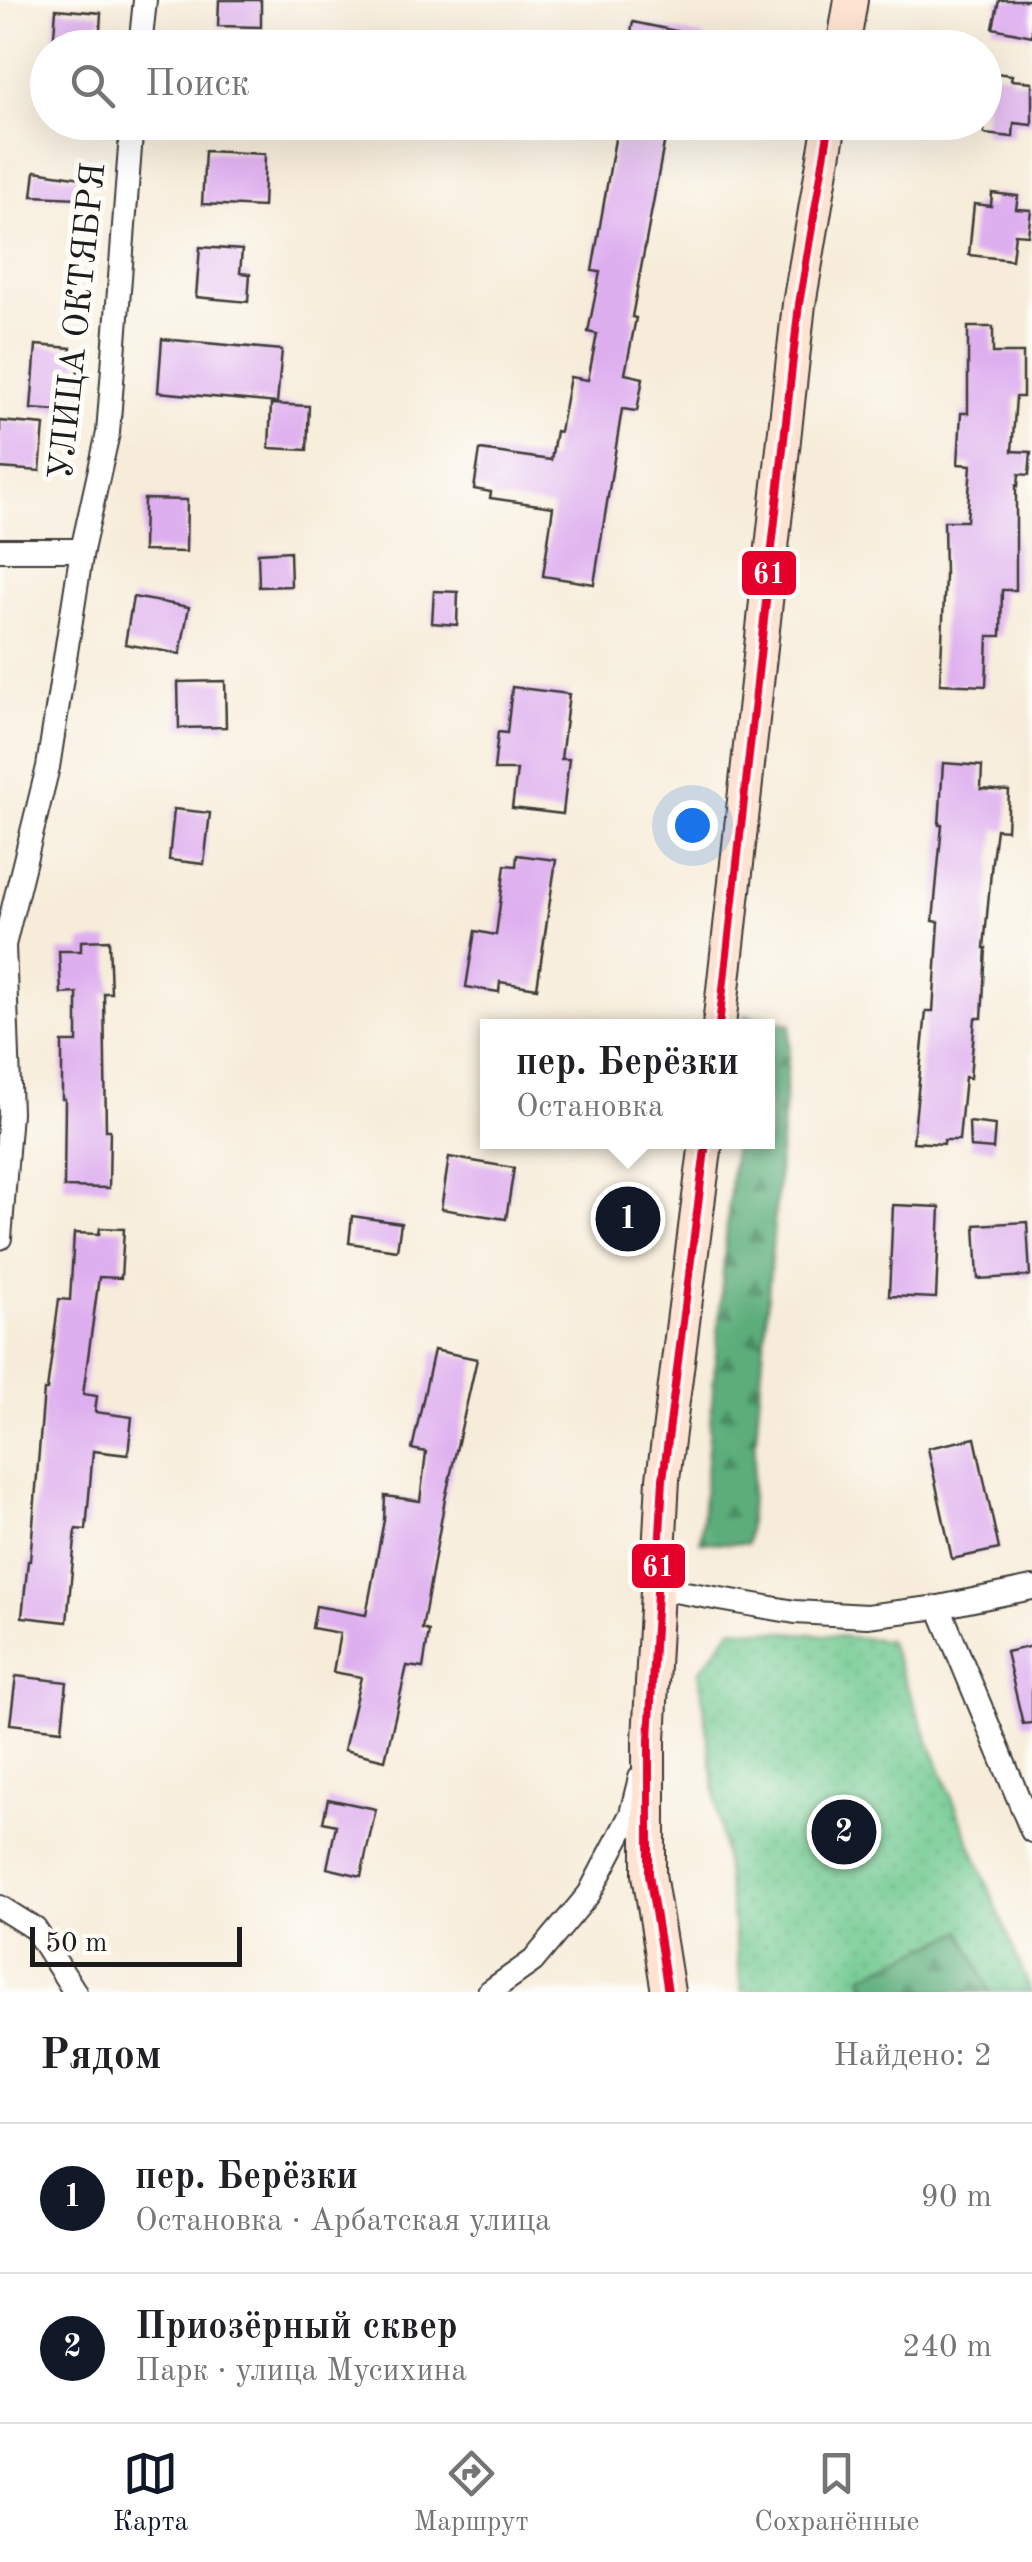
<!DOCTYPE html>
<html lang="ru">
<meta charset="utf-8">
<style>
body{margin:0;font-family:"Old Standard TT",serif;background:#f6f6f6;color:#202124}
.scale{position:absolute;left:30px;bottom:25px;width:212px;box-sizing:border-box;padding-left:10px;border:5px solid #1c1c1c;border-top:0;font-size:28px;line-height:35px;white-space:nowrap;color:#1c1c1c;-webkit-text-stroke:8px #fdfcf7;paint-order:stroke}
.you{position:absolute;left:692px;top:825px;width:35px;height:35px;margin:-25px;border:8px solid #fff;border-radius:50%;background:#1a73e8;box-shadow:0 0 0 15px #1a73e833}
.badge{display:grid;place-items:center;width:65px;height:65px;border-radius:50%;background:#111827;color:#fff;font-size:32px;font-weight:700}
.pin{position:absolute;translate:-50% -50%;border:5px solid #fff;box-shadow:0 2px 10px #0006}
.popup{position:absolute;left:480px;top:1019px;width:295px;height:130px;box-sizing:border-box;display:grid;place-content:center;border-radius:0px;background:#fff;filter:drop-shadow(0 2px 8px #0005);font-size:32px;white-space:nowrap;color:#757577}
.popup b{font-size:38px;color:#202124}
.popup::after{content:'';position:absolute;left:50%;top:100%;margin-left:-20px;border:20px solid transparent;border-top-color:#fff}
.list{margin:0;padding:0;list-style:none}
h2{display:flex;justify-content:space-between;align-items:center;height:130px;margin:0;padding:0 40px;font-size:42px}
h2 small{font-size:32px;font-weight:400;color:#757577}
.list li{display:grid;grid-template-columns:65px 1fr auto;gap:30px;align-items:center;box-sizing:border-box;height:150px;padding:0 40px;border-top:2px solid #e0e0e0}
.list b{display:block;font-size:38px;white-space:nowrap}
.list p{margin:0;font-size:32px;white-space:nowrap;color:#757577}
.list em{font-size:32px;font-style:normal;color:#757577}
.icon{flex:none;width:55px;height:55px;fill:none;stroke:currentColor;stroke-width:2;stroke-linecap:round;stroke-linejoin:round}
.map{position:relative;flex:none;width:1032px;height:1992px;overflow:hidden}
.search{position:absolute;background:#fff;box-shadow:0 10px 40px #0002;left:30px;right:30px;top:30px;height:110px;display:flex;align-items:center;gap:25px;box-sizing:border-box;padding:0 35px;border-radius:55px;color:#757577;font-size:38px}
.sheet{height:430px;background:#fff}
nav{display:flex;justify-content:space-around;align-items:center;box-sizing:border-box;height:140px;border-top:2px solid #e0e0e0;background:#fff;font-size:28px;color:#757577}
nav a{display:grid;justify-items:center;gap:5px}
nav .on{color:#111827}
.map>svg:first-child{display:block}
.grass{fill:url(#grass-dots);stroke:#467256;stroke-width:2.5}
.forest{fill:url(#forest-firs);stroke:#3c644b;stroke-width:2.5}
.building{fill:#deafef}
.lines{fill:none;stroke-linecap:round;stroke-linejoin:round}
.street-casing{stroke:#3d3b38;stroke-width:26}
.secondary-casing{stroke:#3d3b38;stroke-width:36}
.street{stroke:#fff;stroke-width:22}
.secondary{stroke:#fee3d2;stroke-width:32}
.bus-1-casing{stroke:#fdfcf7;stroke-width:15}
.bus-1{stroke:#e4002b;stroke-width:8}
.labels{text-anchor:middle;stroke-width:10;stroke-linejoin:round;paint-order:stroke}
.street-label{font-size:35px;fill:#1c1c1c;stroke:#fdfcf7}
.line-badge{stroke:#fdfcf7;stroke-width:4}
.badge-label{font-size:28px;text-anchor:middle;font-weight:bold;fill:#fff}
</style>
<div class="map">
<svg width="1032" height="1992" viewBox="0 0 1032 1992">
<defs>
<pattern id="grass-dots" width="8" height="8" patternUnits="userSpaceOnUse" patternTransform="scale(2.5)"><rect width="8" height="8" fill="#6fc990"/><path d="M2 2h.1M6 6h.1" fill="none" stroke="#60ac7c" stroke-width="1.8" stroke-linecap="round"/></pattern>
<pattern id="forest-firs" width="22" height="20" patternUnits="userSpaceOnUse" patternTransform="scale(2.5)"><rect width="22" height="20" fill="#5bad7a"/><path d="M5 1l3.5 6h-7zM16 11l3.5 6h-7z" fill="#4a8c63"/></pattern>
</defs>
<rect width="100%" height="100%" fill="#fdfcf7"/>
<filter id="ink" filterUnits="userSpaceOnUse"><feTurbulence type="fractalNoise" baseFrequency=".01" numOctaves="2"/><feDisplacementMap in="SourceGraphic" scale="20" xChannelSelector="R" yChannelSelector="G"/><feConvolveMatrix kernelMatrix="1 2 1 2 8 2 1 2 1" color-interpolation-filters="sRGB"/></filter>
<filter id="wash" filterUnits="userSpaceOnUse"><feTurbulence type="fractalNoise" baseFrequency=".0048" numOctaves="4" result="noise"/><feDisplacementMap in="SourceGraphic" scale="40" xChannelSelector="R" yChannelSelector="G"/><feGaussianBlur stdDeviation="2.25" result="paint"/><feColorMatrix in="noise" values="0 0 0 0 0 0 0 0 0 0 0 0 0 0 0 0 0 1.4 0 .05"/><feComposite in="paint" operator="in"/></filter>
<g filter="url(#wash)">
<rect width="100%" height="100%" fill="#f7ecd9"/>
<!-- grass -->
<polygon class="grass" points="732,1628 888,1640 1031,1992 742,1992 699,1672"/>
<!-- forest -->
<g class="forest">
<polygon points="745,1015 791,1024 747,1544 700,1542 734,1142 768,1142 768,1026 744,1026"/>
<polygon points="962,1931 990,1992 867,1992 862,1976"/>
</g>
<g id="blocks">
<!-- building -->
<g class="building">
<polygon points="219,0 261,0 261,27 218,26"/>
<polygon points="999,0 1032,0 1032,36 993,28"/>
<polygon points="56,9 101,13 99,48 53,48"/>
<polygon points="633,22 705,37 704,48 628,48"/>
<polygon points="986,72 1012,75 1011,80 1032,82 1032,125 1014,123 1013,137 984,134"/>
<polygon points="618,122 668,122 632,317 636,318 625,374 643,378 637,411 622,409 594,584 543,576 553,507 490,498 491,492 474,489 480,450 551,460 556,431 560,432 570,377 588,380 597,334 588,332 600,272 592,271"/>
<polygon points="205,151 265,154 263,207 202,204"/>
<polygon points="35,171 82,178 79,198 32,196"/>
<polygon points="992,193 1018,196 1016,209 1031,210 1028,235 1015,234 1012,260 969,255 974,204 991,206"/>
<polygon points="200,247 242,250 240,273 250,274 248,302 196,297"/>
<polygon points="968,327 993,327 993,353 1023,353 1023,397 1016,397 1012,451 1031,452 1029,475 1019,474 1018,486 1016,485 1016,590 1002,590 1001,636 988,636 986,686 940,684 945,576 944,521 967,521 971,465 958,464 961,413 968,413"/>
<polygon points="162,339 282,350 277,403 158,392"/>
<polygon points="36,345 71,348 70,355 79,356 75,412 31,409"/>
<polygon points="271,404 309,406 307,450 269,448"/>
<polygon points="0,421 44,425 40,471 0,468"/>
<polygon points="144,499 187,500 186,552 143,551"/>
<polygon points="290,551 291,586 259,587 258,553"/>
<polygon points="434,591 458,592 457,625 432,623"/>
<polygon points="133,597 189,607 180,654 125,644"/>
<polygon points="225,681 226,727 179,728 178,682"/>
<polygon points="512,687 569,694 561,759 569,759 563,814 512,808 517,770 494,770 498,732 507,733"/>
<polygon points="943,763 982,766 981,789 1009,791 1007,830 996,829 992,861 984,948 986,948 982,1018 975,1018 970,1078 965,1077 959,1140 944,1140 944,1144 913,1142 926,1011 933,1011 939,922 933,921 942,825 939,825"/>
<polygon points="174,809 210,813 204,864 169,860"/>
<polygon points="517,855 556,860 537,988 500,982 499,992 466,987 475,931 496,935 505,865 516,866"/>
<polygon points="109,940 111,993 104,993 106,1130 110,1130 109,1188 64,1187 65,1099 62,1099 62,1042 77,1042 77,993 61,994 59,951 81,951 81,941"/>
<polygon points="969,1122 995,1125 993,1149 970,1147"/>
<polygon points="449,1157 514,1168 506,1219 441,1209"/>
<polygon points="893,1205 940,1207 936,1298 889,1296"/>
<polygon points="352,1216 401,1223 397,1250 349,1243"/>
<polygon points="1027,1222 1030,1276 978,1279 975,1225"/>
<polygon points="100,1228 124,1229 121,1278 99,1277 83,1394 97,1396 95,1412 132,1417 128,1455 93,1451 86,1530 76,1529 67,1622 22,1617 28,1561 30,1561 44,1390 47,1390 59,1299 70,1300 74,1233 99,1234"/>
<polygon points="434,1350 477,1359 445,1499 422,1629 429,1631 423,1668 407,1666 385,1760 344,1750 361,1677 333,1672 340,1633 312,1628 316,1606 366,1615 384,1520 385,1496 420,1501 426,1452 412,1449"/>
<polygon points="975,1438 999,1549 952,1559 928,1448"/>
<polygon points="1032,1646 1032,1723 1023,1724 1006,1652"/>
<polygon points="16,1676 67,1682 62,1730 10,1724"/>
<polygon points="328,1799 376,1809 361,1876 327,1868 336,1825 323,1822"/>
</g>
</g>
</g>
<g filter="url(#ink)">
<use href="#blocks" fill-opacity="0" stroke="#3d3b38" stroke-width="2.5"/>
<g class="lines">
<!-- street casing -->
<g class="street-casing">
<g id="street">
<polyline points="140,48 145,0"/>
<polyline points="0,550 82,550"/>
<polyline points="0,1238 10,1113 4,945 48,767 82,550 108,433 132,122"/>
<polyline points="657,1588 795,1612 867,1616 939,1607 1032,1588"/>
<polyline points="939,1607 1032,1831"/>
<polyline points="0,1907 35,1929 75,1992"/>
<polyline points="489,1992 533,1961 589,1894 631,1814 640,1778"/>
</g>
</g>
<!-- secondary casing -->
<g class="secondary-casing">
<g id="secondary">
<polyline points="843,48 851,0"/>
<polyline points="719,1026 799,304 830,122"/>
<polyline points="668,1992 649,1874 649,1740 663,1479 706,1142"/>
</g>
</g>
<!-- street -->
<use href="#street" class="street"/>
<!-- secondary -->
<use href="#secondary" class="secondary"/>
<!-- bus-1 casing -->
<g class="bus-1-casing">
<g id="bus-1">
<polyline points="719,1026 799,304 830,122"/>
<polyline points="668,1992 649,1874 649,1740 663,1479 706,1142"/>
</g>
</g>
<!-- bus-1 -->
<use href="#bus-1" class="bus-1"/>
</g>
</g>
<g class="labels">
<!-- street labels -->
<g class="street-label">
<text transform="translate(76 321) rotate(-84)" y="12">УЛИЦА ОКТЯБРЯ</text>
</g>
</g>
<g class="line-badge">
<rect x="740" y="549" width="58" height="48" rx="10" fill="#e4002b"/>
<rect x="630" y="1542" width="57" height="48" rx="10" fill="#e4002b"/>
</g>
<g class="badge-label">
<text x="769" y="583">61</text>
<text x="658" y="1576">61</text>
</g>
</svg>
<div class="scale">50 m</div>
<div class="you"></div>
<div class="pin badge" style="left:628px;top:1219px">1</div>
<div class="popup"><b>пер. Берёзки</b>Остановка</div>
<div class="pin badge" style="left:844px;top:1832px">2</div>
<div class="search"><svg class="icon" aria-label="search" viewBox="0 0 24 24"><circle cx="10" cy="10" r="6"/><path d="M15 15l6 6"/></svg>Поиск</div>
</div>
<section class="sheet">
<h2>Рядом<small>Найдено: 2</small></h2>
<ul class="list">
<li><span class="badge">1</span><div><b>пер. Берёзки</b><p>Остановка · Арбатская улица</p></div><em>90 m</em></li>
<li><span class="badge">2</span><div><b>Приозёрный сквер</b><p>Парк · улица Мусихина</p></div><em>240 m</em></li>
</ul>
</section>
<nav>
<a class="on"><svg class="icon" aria-label="map" viewBox="0 0 24 24"><path d="M3 6l6-2 6 2 6-2v14l-6 2-6-2-6 2zM9 4v14M15 6v14"/></svg>Карта</a>
<a><svg class="icon" aria-label="directions" viewBox="0 0 24 24"><path d="M12 3l9 9-9 9-9-9zM9 14v-3h6M13 9l2 2-2 2"/></svg>Маршрут</a>
<a><svg class="icon" aria-label="saved" viewBox="0 0 24 24"><path d="M7 4h10v16l-5-4-5 4z"/></svg>Сохранённые</a>
</nav>
